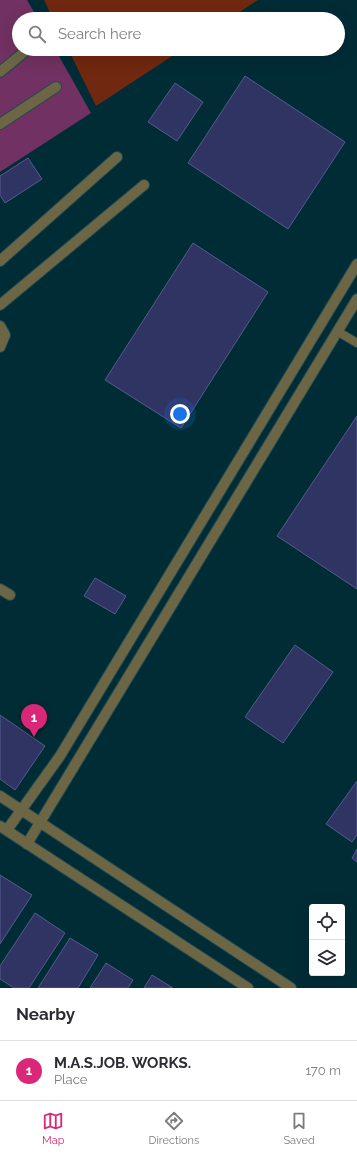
<!DOCTYPE html>
<style>
body{margin:0;font-family:Raleway,sans-serif;background:#f7f7f7;color:#2b2b33}
.controls{position:absolute;right:12px;bottom:12px;display:grid;overflow:hidden;border-radius:4px;box-shadow:0 4px 16px #0002}
.controls button{width:36px;height:36px;display:grid;place-items:center;padding:0;border:0;border-bottom:1px solid #e1e1e2;background:#fff;color:#2b2b33;font:20px sans-serif}
.you{position:absolute;left:180px;top:414px;width:14px;height:14px;margin:-10px;border:3px solid #fff;border-radius:50%;background:#1a73e8;box-shadow:0 0 0 6px #1a73e833}
.badge{display:grid;place-items:center;width:26px;height:26px;border-radius:50%;background:#db2777;color:#fff;font-size:13px;font-weight:700}
.pin{position:absolute;translate:-50% -33px;filter:drop-shadow(0 1px 2px #0008)}
.pin::after{content:'';position:absolute;top:21px;width:14px;height:12px;background:inherit;clip-path:polygon(0 0,100% 0,50% 100%)}
.list{margin:0;padding:0;list-style:none}
h2{display:flex;justify-content:space-between;align-items:center;height:52px;margin:0;padding:0 16px;font-size:17px}
h2 small{font-size:13px;font-weight:400;color:#7c7c81}
.list li{display:grid;grid-template-columns:26px 1fr auto;gap:12px;align-items:center;box-sizing:border-box;height:60px;padding:0 16px;border-top:1px solid #e1e1e2}
.list b{display:block;font-size:15px;white-space:nowrap}
.list p{margin:0;font-size:13px;white-space:nowrap;color:#7c7c81}
.list em{font-size:13px;font-style:normal;color:#7c7c81}
.icon{flex:none;width:22px;height:22px;fill:none;stroke:currentColor;stroke-width:2;stroke-linecap:round;stroke-linejoin:round}
.map{position:relative;flex:none;width:357px;height:988px;overflow:hidden}
.search{position:absolute;background:#fff;box-shadow:0 4px 16px #0002;left:12px;right:12px;top:12px;height:44px;display:flex;align-items:center;gap:10px;box-sizing:border-box;padding:0 14px;border-radius:22px;color:#7c7c81;font-size:15px}
.sheet{height:112px;background:#fff}
nav{display:flex;justify-content:space-around;align-items:center;box-sizing:border-box;height:56px;border-top:1px solid #e1e1e2;background:#fff;font-size:11px;color:#7c7c81}
nav a{display:grid;justify-items:center;gap:2px}
nav .on{color:#db2777}
.map>svg:first-child{display:block}
.green{fill:#712810}
.water{fill:#713162}
.building{fill:#303462;stroke:#555b8d}
.lines{fill:none;stroke-linecap:round;stroke-linejoin:round}
.service-casing{stroke:#1e4852;stroke-width:10}
.minor-casing{stroke:#1e4852;stroke-width:12}
.tertiary-casing{stroke:#1e4852;stroke-width:12}
.service{stroke:#6d6645;stroke-width:8}
.minor{stroke:#6d6645;stroke-width:10}
.tertiary{stroke:#6d6645;stroke-width:10}
</style>
<div class="map">
<svg width="357" height="988" viewBox="0 0 357 988">
<rect width="100%" height="100%" fill="#002c36"/>
<!-- green -->
<g class="green">
<polygon points="44,0 258,0 229,19 53,19"/>
<polygon points="68,49 183,49 96,106"/>
</g>
<!-- water -->
<polygon class="water" points="0,0 27,0 38,19 19,19 19,49 55,49 91,113 0,172"/>
<!-- building -->
<g class="building">
<polygon points="245,76 345,142 288,229 188,163"/>
<polygon points="175,83 203,102 177,141 148,122"/>
<polygon points="28,158 42,179 5,203 0,195 0,176"/>
<polygon points="193,243 268,292 181,428 105,380"/>
<polygon points="357,416 357,589 277,536"/>
<polygon points="95,578 126,596 115,614 84,596"/>
<polygon points="295,645 333,672 283,743 245,717"/>
<polygon points="0,715 45,746 15,790 0,779"/>
<polygon points="357,781 357,835 352,842 326,824"/>
<polygon points="357,849 357,862 352,858"/>
<polygon points="0,875 32,895 0,944"/>
<polygon points="35,913 65,933 29,988 14,988 0,979 0,966"/>
<polygon points="70,938 98,955 78,988 38,988"/>
<polygon points="106,963 133,980 128,988 90,988"/>
<polygon points="152,975 173,988 144,988"/>
</g>
<g class="lines">
<!-- service casing -->
<g class="service-casing">
<polyline id="service" points="337,331 357,343"/>
</g>
<!-- minor casing -->
<g class="minor-casing">
<g id="minor">
<polyline points="0,72 28,49"/>
<polyline points="0,124 56,87"/>
<polyline points="0,261 117,157"/>
<polyline points="0,305 144,185"/>
<polyline points="0,326 5,335 0,347"/>
<polyline points="0,589 10,595"/>
</g>
</g>
<!-- tertiary casing -->
<g class="tertiary-casing">
<g id="tertiary">
<polyline points="0,796 291,988"/>
<polyline points="0,826 248,988"/>
<polyline points="7,830 60,756 357,264"/>
<polyline points="27,844 357,299"/>
</g>
</g>
<!-- service -->
<use href="#service" class="service"/>
<!-- minor -->
<use href="#minor" class="minor"/>
<!-- tertiary -->
<use href="#tertiary" class="tertiary"/>
</g>
</svg>
<div class="controls">
<button><svg class="icon" aria-label="locate" viewBox="0 0 24 24"><circle cx="12" cy="12" r="6"/><path d="M12 2v4M12 18v4M2 12h4M18 12h4"/></svg></button>
<button><svg class="icon" aria-label="layers" viewBox="0 0 24 24"><path d="M12 4l9 5-9 5-9-5zM3 14l9 5 9-5"/></svg></button>
</div>
<div class="you"></div>
<div class="pin badge" style="left:34px;top:737px">1</div>
<div class="search"><svg class="icon" aria-label="search" viewBox="0 0 24 24"><circle cx="10" cy="10" r="6"/><path d="M15 15l6 6"/></svg>Search here</div>
</div>
<section class="sheet">
<h2>Nearby<small></small></h2>
<ul class="list">
<li><span class="badge">1</span><div><b>M.A.S.JOB. WORKS.</b><p>Place</p></div><em>170 m</em></li>
</ul>
</section>
<nav>
<a class="on"><svg class="icon" aria-label="map" viewBox="0 0 24 24"><path d="M3 6l6-2 6 2 6-2v14l-6 2-6-2-6 2zM9 4v14M15 6v14"/></svg>Map</a>
<a><svg class="icon" aria-label="directions" viewBox="0 0 24 24"><path d="M12 3l9 9-9 9-9-9zM9 14v-3h6M13 9l2 2-2 2"/></svg>Directions</a>
<a><svg class="icon" aria-label="saved" viewBox="0 0 24 24"><path d="M7 4h10v16l-5-4-5 4z"/></svg>Saved</a>
</nav>
